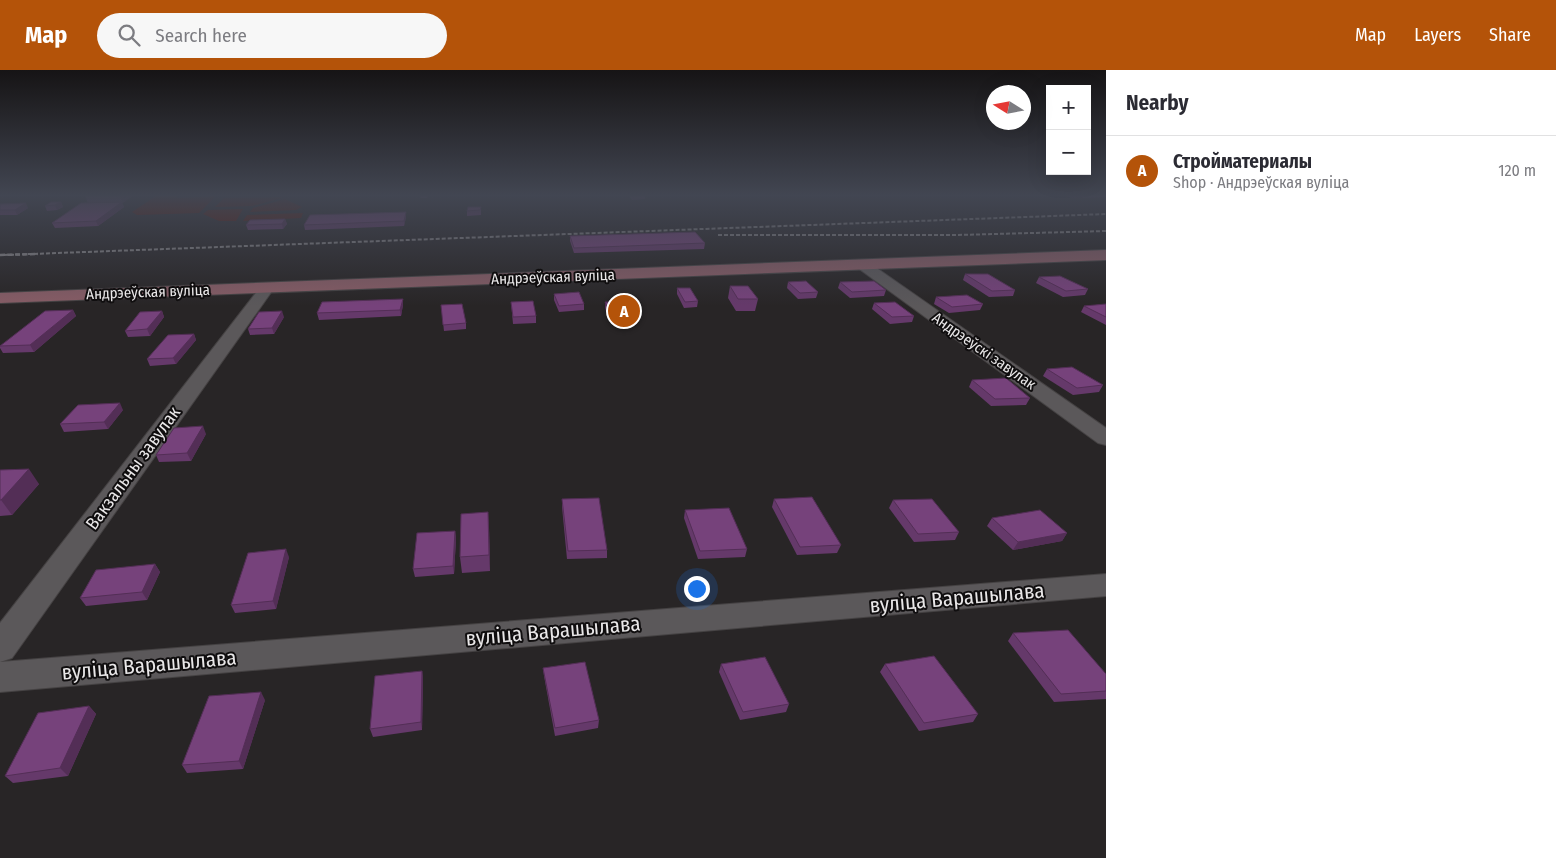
<!DOCTYPE html>
<meta charset="utf-8">
<style>
body{margin:0;font-family:"Fira Sans Condensed",sans-serif;background:#f7f7f7;color:#2b2b33}
.controls{position:absolute;right:15px;top:15px;display:grid;overflow:hidden;border-radius:0px;box-shadow:0 5px 20px #0002}
.controls button{width:45px;height:45px;display:grid;place-items:center;padding:0;border:0;border-bottom:1px solid #e1e1e2;background:#fff;color:#2b2b33;font:25px sans-serif}
.compass{position:absolute;left:986px;top:15px;width:45px;height:45px;border-radius:50%;background:#fff;box-shadow:0 5px 20px #0002;rotate:281deg}
.you{position:absolute;left:696px;top:518px;width:18px;height:18px;margin:-12px;border:4px solid #fff;border-radius:50%;background:#1a73e8;box-shadow:0 0 0 8px #1a73e833}
.badge{display:grid;place-items:center;width:32px;height:32px;border-radius:50%;background:#b45309;color:#fff;font-size:16px;font-weight:700}
.pin{position:absolute;translate:-50% -50%;border:2px solid #fff;box-shadow:0 1px 5px #0006}
.list{margin:0;padding:0;list-style:none}
h2{display:flex;justify-content:space-between;align-items:center;height:65px;margin:0;padding:0 20px;font-size:21px}
h2 small{font-size:16px;font-weight:400;color:#7c7c81}
.list li{display:grid;grid-template-columns:32px 1fr auto;gap:15px;align-items:center;box-sizing:border-box;height:70px;padding:0 20px;border-top:1px solid #e1e1e2}
.list b{display:block;font-size:19px;white-space:nowrap}
.list p{margin:0;font-size:16px;white-space:nowrap;color:#7c7c81}
.list em{font-size:16px;font-style:normal;color:#7c7c81}
.icon{flex:none;width:28px;height:28px;fill:none;stroke:currentColor;stroke-width:2;stroke-linecap:round;stroke-linejoin:round}
.map{position:relative;flex:none;width:1106px;height:788px;overflow:hidden}
header{display:flex;align-items:center;gap:30px;box-sizing:border-box;height:70px;padding:0 25px;background:#b45309;color:#fff}
header strong{font-size:24px}
nav{display:flex;gap:28px;margin-inline-start:auto;font-size:18px}
.search{width:350px;height:45px;background:#f7f7f7;display:flex;align-items:center;gap:12px;box-sizing:border-box;padding:0 18px;border-radius:28px;color:#7c7c81;font-size:19px}
main{display:flex}
aside{flex:1;background:#fff}
.map>svg:first-child{display:block}
.green{fill:#591507}
.lines{fill:none;stroke-linecap:round;stroke-linejoin:round}
.street-casing{stroke:#454243;stroke-width:2}
.secondary-casing{stroke:#454243;stroke-width:2}
.street{fill:#5b585a;fill-rule:evenodd}
.secondary{fill:#865c65;fill-rule:evenodd}
.rail-far1{stroke:#878586;stroke-width:2;stroke-dasharray:4 2;stroke-linecap:butt}
.rail{stroke:#878586;stroke-width:2.5;stroke-dasharray:5 2.5;stroke-linecap:butt}
.wall{fill:#65396a}
.shaded-wall{fill:#532e56}
.building{fill:#76427b;stroke:#532e56}
.labels{text-anchor:middle;stroke-width:4;stroke-linejoin:round;paint-order:stroke}
.far-street-label{font-size:15px;fill:#e9e7e8;stroke:#100e0f}
.street-label{font-size:18px;fill:#e9e7e8;stroke:#100e0f}
.near-street-label{font-size:21px;fill:#e9e7e8;stroke:#100e0f}
</style>
<header>
<strong>Map</strong>
<div class="search"><svg class="icon" aria-label="search" viewBox="0 0 24 24"><circle cx="10" cy="10" r="6"/><path d="M15 15l6 6"/></svg>Search here</div>
<nav><a>Map</a><a>Layers</a><a>Share</a></nav>
</header>
<main>
<div class="map">
<svg width="1106" height="788" viewBox="0 0 1106 788">
<rect width="100%" height="100%" fill="#282526"/>
<!-- green -->
<g class="green">
<polygon points="156,126 178,126 177,128 216,126 199,143 137,145 132,142"/>
<polygon points="279,127 282,128 252,136 215,137 224,128"/>
<polygon points="285,129 302,137 296,140 250,142 253,138"/>
<polygon points="243,139 236,151 219,151 203,144 208,140"/>
<polygon points="303,143 301,148 243,151 247,145"/>
</g>
<g class="lines">
<!-- street casing -->
<g class="street-casing">
<g id="street">
<polygon points="863,191 868,192 1106,358 1106,375 1098,373 858,198 856,195 858,192"/>
<polygon points="267,213 272,215 275,218 272,221 12,588 0,592 0,553 262,215"/>
<polygon points="1106,504 1106,526 0,622 0,592"/>
</g>
</g>
<!-- secondary casing -->
<g class="secondary-casing">
<polygon id="secondary" points="1106,180 1106,190 0,233 0,223"/>
</g>
<!-- street -->
<use href="#street" class="street"/>
<!-- secondary -->
<use href="#secondary" class="secondary"/>
<!-- rail-far1 -->
<g class="rail-far1">
<polyline points="718,165 957,165 1106,161"/>
<polyline points="4,185 1106,144"/>
</g>
<!-- rail -->
<polyline class="rail" points="0,185 38,184"/>
</g>
<!-- wall -->
<g class="wall">
<polygon points="85,126 132,126 122,133 124,137 98,156 55,158 52,153 88,133"/>
<polygon points="420,126 428,126 427,128 421,128"/>
<polygon points="629,126 645,126 645,129 632,130"/>
<polygon points="1066,126 1106,126 1106,127 1072,128"/>
<polygon points="61,132 63,137 57,140 47,141 45,136"/>
<polygon points="0,134 28,138 17,145 0,145"/>
<polygon points="481,137 481,145 467,146 467,141"/>
<polygon points="406,147 404,156 305,160 304,155"/>
<polygon points="285,149 287,154 283,159 248,160 246,155"/>
<polygon points="570,166 705,173 704,179 574,183 570,171"/>
<polygon points="965,204 1015,220 1013,226 989,227 963,210"/>
<polygon points="1039,207 1088,219 1085,225 1063,227 1036,213"/>
<polygon points="788,212 818,222 816,228 798,229 787,218"/>
<polygon points="840,212 886,220 884,226 850,228 838,218"/>
<polygon points="730,216 758,229 755,241 736,241 728,228"/>
<polygon points="677,218 698,231 697,237 684,238 677,224"/>
<polygon points="554,224 584,234 584,240 559,242 554,230"/>
<polygon points="936,227 983,234 980,240 949,243 934,234"/>
<polygon points="403,229 403,235 401,246 319,250 317,243"/>
<polygon points="511,232 536,246 536,253 513,254"/>
<polygon points="605,232 638,243 637,249 609,250 605,238"/>
<polygon points="874,233 914,246 912,252 890,254 872,239"/>
<polygon points="1106,234 1106,255 1081,242 1084,236"/>
<polygon points="441,235 466,253 466,259 444,261"/>
<polygon points="73,240 76,246 34,282 3,283 0,278 0,276"/>
<polygon points="162,241 164,247 150,266 128,267 125,261"/>
<polygon points="284,247 274,264 250,265 248,259"/>
<polygon points="194,264 196,270 176,294 150,296 147,289"/>
<polygon points="1047,299 1103,315 1099,322 1073,325 1043,306"/>
<polygon points="972,310 1030,328 1026,335 991,336 969,317"/>
<polygon points="123,340 108,359 64,362 60,354"/>
<polygon points="206,364 191,391 159,392 156,385"/>
<polygon points="0,400 39,414 12,445 0,446"/>
<polygon points="562,429 607,480 607,488 567,489 562,437"/>
<polygon points="774,429 841,475 837,483 797,485 772,437"/>
<polygon points="893,430 959,462 955,470 914,472 889,438"/>
<polygon points="685,440 747,479 745,487 698,489 684,448"/>
<polygon points="992,448 1067,463 1062,471 1013,480 987,456"/>
<polygon points="489,457 490,501 462,503 460,487"/>
<polygon points="455,461 456,469 454,504 415,507 413,499"/>
<polygon points="289,487 276,539 235,543 231,535"/>
<polygon points="155,494 160,502 147,530 86,536 80,528"/>
<polygon points="1013,563 1106,604 1106,629 1054,632 1008,571"/>
<polygon points="721,594 789,634 786,642 740,650 719,602"/>
<polygon points="885,594 978,644 973,652 919,661 880,602"/>
<polygon points="543,598 599,650 598,658 555,666 544,606"/>
<polygon points="422,601 423,609 422,660 373,667 370,659"/>
<polygon points="265,630 243,699 187,703 182,695"/>
<polygon points="89,636 96,644 68,706 13,713 5,706"/>
</g>
<!-- shaded-wall -->
<g class="shaded-wall">
<polygon points="120,126 132,126 123,133"/>
<polygon points="61,132 63,137 57,140 55,135"/>
<polygon points="122,132 124,137 98,156 96,151"/>
<polygon points="26,133 28,138 17,145 15,140"/>
<polygon points="406,142 406,147 404,156 404,151"/>
<polygon points="285,149 287,154 283,159 282,154"/>
<polygon points="403,229 403,235 401,246 400,240"/>
<polygon points="73,240 76,246 34,282 30,275"/>
<polygon points="162,241 164,247 150,266 147,259"/>
<polygon points="282,241 284,247 274,264 272,258"/>
<polygon points="194,264 196,270 176,294 173,288"/>
<polygon points="120,333 123,340 108,359 104,352"/>
<polygon points="203,356 206,364 191,391 187,383"/>
<polygon points="29,399 39,414 12,445 1,430"/>
<polygon points="488,442 489,457 490,501 489,485"/>
<polygon points="455,461 456,469 454,504 453,496"/>
<polygon points="1067,463 1062,471 1013,480 1018,472"/>
<polygon points="286,479 289,487 276,539 273,531"/>
<polygon points="155,494 160,502 147,530 142,522"/>
<polygon points="422,601 423,609 422,660 421,652"/>
<polygon points="261,622 265,630 243,699 239,691"/>
<polygon points="89,636 96,644 68,706 60,698"/>
</g>
<!-- building -->
<g class="building">
<polygon points="51,132 61,132 55,135 45,136"/>
<polygon points="122,132 96,151 52,153 81,133"/>
<polygon points="26,133 15,140 0,140 0,134"/>
<polygon points="468,137 481,137 480,140 467,141"/>
<polygon points="406,142 404,151 304,155 310,145"/>
<polygon points="285,149 282,154 246,155 250,150"/>
<polygon points="695,162 705,173 574,178 570,166"/>
<polygon points="965,204 988,204 1015,220 992,221"/>
<polygon points="1060,206 1088,219 1066,221 1039,207"/>
<polygon points="806,211 818,222 800,223 788,212"/>
<polygon points="874,211 886,220 852,222 840,212"/>
<polygon points="730,216 748,216 758,229 738,229"/>
<polygon points="677,218 690,218 698,231 685,232"/>
<polygon points="579,222 584,234 559,236 554,224"/>
<polygon points="967,225 983,234 952,237 936,227"/>
<polygon points="403,229 400,240 317,243 322,232"/>
<polygon points="533,231 536,246 513,247 511,232"/>
<polygon points="633,231 638,243 609,244 605,232"/>
<polygon points="895,232 914,246 892,247 874,233"/>
<polygon points="462,234 466,253 443,255 441,235"/>
<polygon points="1106,234 1106,247 1084,236"/>
<polygon points="73,240 30,275 0,276 45,241"/>
<polygon points="162,241 147,259 125,261 140,242"/>
<polygon points="282,241 272,258 248,259 259,242"/>
<polygon points="194,264 173,288 147,289 168,265"/>
<polygon points="1072,297 1103,315 1077,318 1047,299"/>
<polygon points="1006,308 1030,328 995,329 972,310"/>
<polygon points="120,333 104,352 60,354 78,335"/>
<polygon points="203,356 187,383 156,385 174,358"/>
<polygon points="29,399 1,430 0,430 0,400"/>
<polygon points="812,427 841,475 800,477 774,429"/>
<polygon points="599,428 607,480 568,481 562,429"/>
<polygon points="932,429 959,462 918,464 893,430"/>
<polygon points="729,438 747,479 700,481 685,440"/>
<polygon points="1040,440 1067,463 1018,472 992,448"/>
<polygon points="488,442 489,485 460,487 461,444"/>
<polygon points="455,461 453,496 413,499 417,463"/>
<polygon points="286,479 273,531 231,535 248,483"/>
<polygon points="155,494 142,522 80,528 96,500"/>
<polygon points="1068,560 1106,604 1106,621 1061,624 1013,563"/>
<polygon points="934,586 978,644 924,653 885,594"/>
<polygon points="765,587 789,634 743,642 721,594"/>
<polygon points="585,592 599,650 555,658 543,598"/>
<polygon points="422,601 421,652 370,659 375,606"/>
<polygon points="261,622 239,691 182,695 209,626"/>
<polygon points="89,636 60,698 5,706 38,643"/>
</g>
<!-- sky -->
<linearGradient id="sky" x2="0" y2="1"><stop stop-color="#161415"/><stop offset="0.53" stop-color="#424652"/><stop offset="1" stop-color="#424652" stop-opacity="0"/></linearGradient>
<rect width="1106" height="236" fill="url(#sky)"/>
<g class="labels">
<!-- far-street labels -->
<g class="far-street-label">
<text transform="translate(553 207) rotate(-2)" y="5">Андрэеўская вуліца</text>
<text transform="translate(148 222) rotate(-2)" y="5">Андрэеўская вуліца</text>
<text transform="translate(984 281) rotate(35)" y="5">Андрэеўскі завулак</text>
</g>
<!-- street labels -->
<g class="street-label">
<text transform="translate(133 398) rotate(-54)" y="6">Вакзальны завулак</text>
</g>
<!-- near-street labels -->
<g class="near-street-label">
<text transform="translate(957 528) rotate(-5)" y="7">вуліца Варашылава</text>
<text transform="translate(553 561) rotate(-5)" y="7">вуліца Варашылава</text>
<text transform="translate(149 595) rotate(-5)" y="7">вуліца Варашылава</text>
</g>
</g>
</svg>
<div class="controls">
<button>+</button>
<button>−</button>
</div>
<svg class="compass" viewBox="-18 -18 36 36"><path d="M0-13l5 13h-10z" fill="#e53935"/><path d="M0 13l5-13h-10z" fill="#7c7c81"/></svg>
<div class="you"></div>
<div class="pin badge" style="left:624px;top:241px">A</div>
</div>
<aside>
<h2>Nearby<small></small></h2>
<ul class="list">
<li><span class="badge">A</span><div><b>Стройматериалы</b><p>Shop · Андрэеўская вуліца</p></div><em>120 m</em></li>
</ul>
</aside>
</main>
